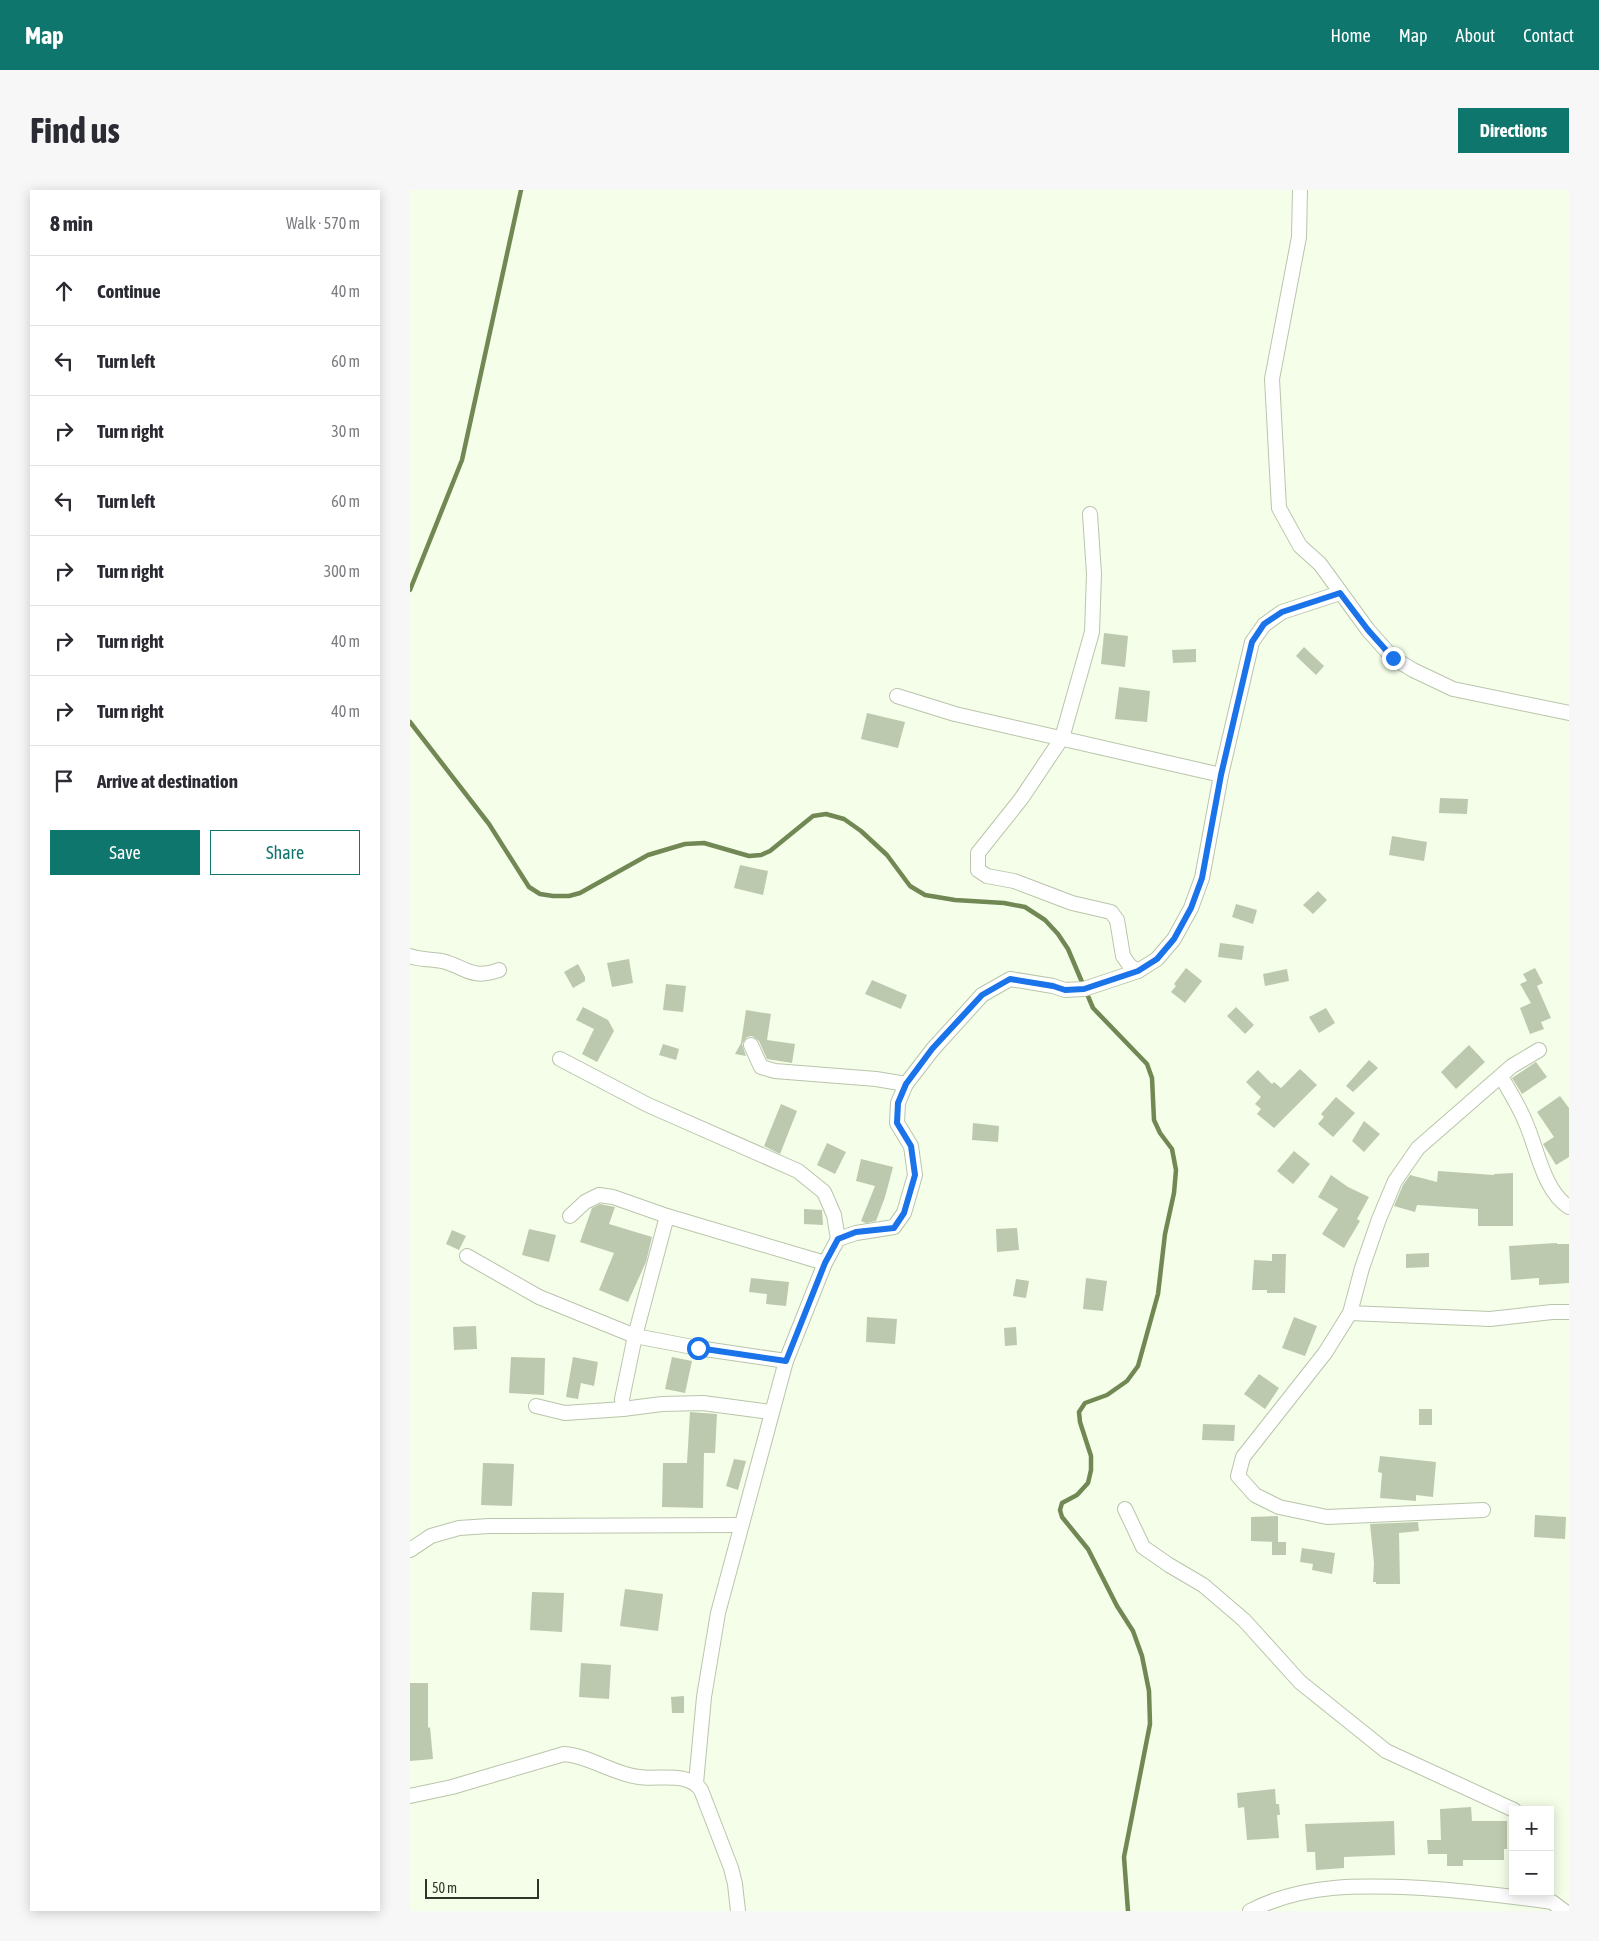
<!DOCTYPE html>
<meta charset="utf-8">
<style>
body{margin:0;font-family:"Asap Condensed",sans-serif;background:#f7f7f7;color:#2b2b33}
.controls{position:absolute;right:15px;bottom:15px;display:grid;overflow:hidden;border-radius:0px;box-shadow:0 2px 12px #0003}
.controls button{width:45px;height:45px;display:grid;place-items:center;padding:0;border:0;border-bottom:1px solid #e1e1e2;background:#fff;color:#2b2b33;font:25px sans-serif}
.scale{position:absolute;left:15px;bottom:12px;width:114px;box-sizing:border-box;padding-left:5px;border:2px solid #2f342a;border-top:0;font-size:14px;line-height:18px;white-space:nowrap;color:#2f342a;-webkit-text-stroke:4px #f4fee8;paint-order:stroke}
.stop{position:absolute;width:15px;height:15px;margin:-11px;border:4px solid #1a73e8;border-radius:50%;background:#fff}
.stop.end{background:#1a73e8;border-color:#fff;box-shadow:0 1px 5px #0008}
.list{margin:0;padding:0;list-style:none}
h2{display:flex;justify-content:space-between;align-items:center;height:65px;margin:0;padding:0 20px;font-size:21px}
h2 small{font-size:16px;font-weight:400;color:#7c7c81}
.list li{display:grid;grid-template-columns:32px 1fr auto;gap:15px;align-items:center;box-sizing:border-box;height:70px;padding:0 20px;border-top:1px solid #e1e1e2}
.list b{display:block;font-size:19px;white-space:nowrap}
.list em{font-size:16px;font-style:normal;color:#7c7c81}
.actions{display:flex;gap:10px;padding:15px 20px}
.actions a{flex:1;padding:11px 0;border:1px solid #0f766e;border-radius:0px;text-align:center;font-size:18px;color:#0f766e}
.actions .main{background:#0f766e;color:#fff}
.icon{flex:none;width:28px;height:28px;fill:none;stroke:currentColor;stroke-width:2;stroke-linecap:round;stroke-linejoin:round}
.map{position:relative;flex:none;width:1159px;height:1721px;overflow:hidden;border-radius:0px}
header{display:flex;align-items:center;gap:30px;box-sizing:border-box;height:70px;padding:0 25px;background:#0f766e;color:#fff}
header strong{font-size:24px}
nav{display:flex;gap:28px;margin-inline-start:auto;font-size:18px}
.intro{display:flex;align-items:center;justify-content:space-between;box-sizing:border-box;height:120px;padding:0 30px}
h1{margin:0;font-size:35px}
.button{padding:12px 22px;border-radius:0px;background:#0f766e;color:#fff;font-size:18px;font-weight:700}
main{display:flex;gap:30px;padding:0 30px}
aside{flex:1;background:#fff;border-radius:0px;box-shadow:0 2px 12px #0003}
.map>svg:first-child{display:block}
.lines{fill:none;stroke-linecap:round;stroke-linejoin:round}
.stream{stroke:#718854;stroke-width:4.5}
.building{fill:#bcc9af}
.street-casing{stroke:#b9c5ab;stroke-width:16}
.street{stroke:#fff;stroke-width:14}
.route{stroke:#1a73e8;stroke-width:6}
</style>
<header>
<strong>Map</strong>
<nav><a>Home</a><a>Map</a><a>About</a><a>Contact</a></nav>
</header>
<div class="intro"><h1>Find us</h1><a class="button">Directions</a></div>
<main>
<aside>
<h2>8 min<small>Walk · 570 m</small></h2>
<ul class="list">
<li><svg class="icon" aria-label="ahead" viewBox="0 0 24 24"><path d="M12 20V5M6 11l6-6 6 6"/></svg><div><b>Continue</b></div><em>40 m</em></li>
<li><svg class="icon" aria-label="left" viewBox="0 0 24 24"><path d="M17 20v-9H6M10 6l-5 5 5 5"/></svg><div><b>Turn left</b></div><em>60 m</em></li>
<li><svg class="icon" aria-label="right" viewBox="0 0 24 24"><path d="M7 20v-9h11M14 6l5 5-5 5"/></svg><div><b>Turn right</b></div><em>30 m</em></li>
<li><svg class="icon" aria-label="left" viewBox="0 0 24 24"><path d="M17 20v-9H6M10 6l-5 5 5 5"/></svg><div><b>Turn left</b></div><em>60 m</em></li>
<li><svg class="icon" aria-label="right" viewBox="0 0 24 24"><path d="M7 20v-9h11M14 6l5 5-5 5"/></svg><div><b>Turn right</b></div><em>300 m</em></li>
<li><svg class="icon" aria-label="right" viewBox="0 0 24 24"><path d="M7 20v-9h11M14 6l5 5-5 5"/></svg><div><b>Turn right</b></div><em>40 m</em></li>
<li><svg class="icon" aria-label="right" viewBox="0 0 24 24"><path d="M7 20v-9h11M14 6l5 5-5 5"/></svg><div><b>Turn right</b></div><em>40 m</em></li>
<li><svg class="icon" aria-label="arrive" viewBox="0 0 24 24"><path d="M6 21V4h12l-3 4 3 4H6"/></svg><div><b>Arrive at destination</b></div></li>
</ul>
<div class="actions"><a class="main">Save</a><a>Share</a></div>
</aside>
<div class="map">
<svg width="1159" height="1721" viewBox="0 0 1159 1721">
<rect width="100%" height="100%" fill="#f4fee8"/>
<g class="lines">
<!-- stream -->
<g class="stream">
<polyline points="0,400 52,270 111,0"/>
<polyline points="0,532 79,634 119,697 130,704 143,706 159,706 170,703 238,665 275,654 294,653 339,666 351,665 360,661 403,626 416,624 434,629 451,641 477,665 500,696 515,705 545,710 594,713 615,717 635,730 648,744 658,759 683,818 737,874 742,888 744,930 750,943 762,959 766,980 764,1003 755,1044 748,1104 728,1176 717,1191 697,1205 675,1213 669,1222 670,1232 681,1266 681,1280 678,1293 667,1305 652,1313 650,1320 652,1327 678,1359 707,1416 723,1441 732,1466 739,1501 740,1534 714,1667 718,1721"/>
</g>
</g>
<!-- building -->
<g class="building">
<polygon points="694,443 718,446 715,477 691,474"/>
<polygon points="894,457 914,476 906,485 886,466"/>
<polygon points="786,459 786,472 763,473 762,460"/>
<polygon points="709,497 740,501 737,532 705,529"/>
<polygon points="457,523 495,532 488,558 451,549"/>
<polygon points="1030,608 1058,609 1057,624 1029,623"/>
<polygon points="982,646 1017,652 1014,671 979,665"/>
<polygon points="330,675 358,681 353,705 324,698"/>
<polygon points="908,701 917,710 903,724 893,715"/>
<polygon points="826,714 847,720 843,734 822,727"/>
<polygon points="810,753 834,756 832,770 808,767"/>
<polygon points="219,769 223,793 202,797 197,773"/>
<polygon points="168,774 175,787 175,791 163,798 154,782"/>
<polygon points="776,778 792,791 775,813 761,802 766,796 764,794"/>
<polygon points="1125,778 1133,793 1127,796 1141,828 1131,832 1134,839 1120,844 1110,818 1121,813 1110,794 1117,791 1113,784"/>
<polygon points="877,779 879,791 855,796 853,784"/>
<polygon points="462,790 497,805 491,819 455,804"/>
<polygon points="256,794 276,796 273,822 253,820"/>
<polygon points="173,817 198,830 204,841 187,872 172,864 184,839 166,830"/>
<polygon points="826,817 844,835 835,844 817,826"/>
<polygon points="916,818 925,833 909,843 899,827"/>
<polygon points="336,820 361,824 357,850 385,854 382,873 357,869 349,851 342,846 337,847 332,854 336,866 325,864 331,853"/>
<polygon points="253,854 269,859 266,870 249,865"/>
<polygon points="1059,855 1075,872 1046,899 1031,882"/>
<polygon points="959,870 968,878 943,902 936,896"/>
<polygon points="1126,872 1137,887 1112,904 1102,888"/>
<polygon points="890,879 907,895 864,938 847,924 851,919 845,914 851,907 836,892 848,880 862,894 864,892 871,898"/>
<polygon points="1150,906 1159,918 1159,967 1146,975 1133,954 1144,947 1127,922"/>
<polygon points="926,907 945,923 923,947 908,934 914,927 911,924"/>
<polygon points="371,914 387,921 370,964 354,956"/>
<polygon points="954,931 970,944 954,962 942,951"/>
<polygon points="563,933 589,936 588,952 562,950"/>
<polygon points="417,953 436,962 425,984 407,975"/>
<polygon points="884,961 900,974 883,994 867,981"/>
<polygon points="451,969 483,977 475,1007 466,1031 456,1033 451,1031 465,996 446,991"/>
<polygon points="1028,981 1084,985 1084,984 1103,983 1103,1036 1068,1036 1068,1019 1007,1015 1005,1022 984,1016 993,995 1000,985 1027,992"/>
<polygon points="921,985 938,997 959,1007 947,1029 950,1031 934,1058 912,1044 928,1019 908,1007"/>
<polygon points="190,1014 205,1017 199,1034 242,1047 236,1072 218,1112 189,1100 204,1063 170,1052 182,1018"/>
<polygon points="394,1019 412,1020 413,1035 394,1034"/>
<polygon points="607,1038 609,1060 587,1062 586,1039"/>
<polygon points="119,1039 146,1045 139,1072 112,1065"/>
<polygon points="42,1040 56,1046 49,1060 36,1054"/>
<polygon points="1147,1053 1147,1054 1159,1054 1159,1093 1129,1095 1129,1088 1101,1090 1099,1056"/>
<polygon points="1019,1063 1019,1077 996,1078 996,1064"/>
<polygon points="862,1064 876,1064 875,1103 857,1103 857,1100 842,1100 844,1070 862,1071"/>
<polygon points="341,1088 379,1092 376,1116 356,1114 357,1104 339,1102"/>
<polygon points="676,1088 697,1091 693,1121 673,1119"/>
<polygon points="606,1089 619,1091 616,1108 603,1106"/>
<polygon points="457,1127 487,1129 485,1154 456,1152"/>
<polygon points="884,1127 907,1136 895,1166 872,1158"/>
<polygon points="66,1136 67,1159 44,1160 43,1137"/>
<polygon points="606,1137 607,1155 595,1156 594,1138"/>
<polygon points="101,1167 135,1168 134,1205 99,1203"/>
<polygon points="163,1167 188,1172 184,1196 171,1193 168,1209 156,1207"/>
<polygon points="262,1167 282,1171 275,1203 255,1199"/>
<polygon points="849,1184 869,1198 855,1219 834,1204"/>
<rect x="1009" y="1219" width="13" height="16"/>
<polygon points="280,1222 307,1224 305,1263 294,1263 293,1318 252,1317 253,1273 277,1273"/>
<polygon points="793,1234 825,1235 824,1251 792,1250"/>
<polygon points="970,1266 1026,1272 1023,1307 1006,1305 1006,1311 970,1308 972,1283 968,1282"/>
<polygon points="324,1269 336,1271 328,1300 316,1296"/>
<polygon points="73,1273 104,1274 102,1316 71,1315"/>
<polygon points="1125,1325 1156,1327 1155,1349 1124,1347"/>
<polygon points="868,1326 868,1352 876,1352 876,1365 862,1365 862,1351 866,1352 841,1351 841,1327"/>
<polygon points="1008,1332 1009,1341 989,1343 990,1394 966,1394 966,1392 963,1392 964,1373 960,1334"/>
<polygon points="892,1358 925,1363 922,1384 902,1380 903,1374 890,1372"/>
<polygon points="215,1399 253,1404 248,1441 210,1436"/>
<polygon points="122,1402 154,1403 152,1442 120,1440"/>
<polygon points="171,1473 201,1475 199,1509 169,1507"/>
<polygon points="0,1493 18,1493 18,1538 20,1537 23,1569 0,1571"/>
<polygon points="274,1506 274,1523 262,1523 261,1507"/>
<polygon points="865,1599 866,1614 869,1614 870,1625 867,1625 869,1648 837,1650 834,1617 828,1618 827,1603"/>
<polygon points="1061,1617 1062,1631 1097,1631 1097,1659 1094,1659 1094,1670 1053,1670 1053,1676 1037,1676 1037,1664 1018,1664 1017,1650 1031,1650 1030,1619"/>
<polygon points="984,1631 985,1665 934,1667 934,1678 906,1680 905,1662 897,1662 895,1634"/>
</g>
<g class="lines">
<!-- street casing -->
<g class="street-casing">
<g id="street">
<polyline points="890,0 889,47 862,189 869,318 890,356 910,374 958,440 983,468 1003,480 1043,499 1159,523"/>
<polyline points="680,324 684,384 682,442 652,548 611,609 568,663 568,680 577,686 604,691 662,713 701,722 707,730 713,766 720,776 728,781"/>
<polyline points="487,506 545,524 811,585"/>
<path d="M0,766C10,770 21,769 32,771C56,777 61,790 89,780"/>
<polyline points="341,855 351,877 365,881 466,889 496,894"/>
<polyline points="150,869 238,915 388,981 414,1002 424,1025 428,1049"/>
<path d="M1091,886C1099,901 1109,916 1115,931C1127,957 1133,1001 1159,1017"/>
<polyline points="160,1026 175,1012 189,1005 203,1007 257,1026 415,1073"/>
<polyline points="57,1066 129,1107 225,1146 288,1158 376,1171"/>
<polyline points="940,1123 1080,1129 1142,1122 1159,1122"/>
<polyline points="126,1216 155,1223 213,1219 252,1214 293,1213 361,1222"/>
<polyline points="213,1219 212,1209 225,1146 257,1026"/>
<polyline points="715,1319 733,1357 759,1375 793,1395 834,1430 890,1492 976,1561 1104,1620"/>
<polyline points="1073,1320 917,1327 869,1317 845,1305 828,1286 833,1267 915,1163 940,1123 952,1078 969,1029 985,991 1008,958 1102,876 1129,860"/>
<polyline points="0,1360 21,1346 49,1338 79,1336 331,1335"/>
<polyline points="286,1593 294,1507 308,1423 376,1171 415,1073 428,1049 446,1043 484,1037 494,1023 505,985 501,956 487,933 488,913 496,894 523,859 572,805 600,789 643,796 655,800 674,799 728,781 747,769 764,749 781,718 792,688 811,585 842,452 854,435 872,422 930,403"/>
<path d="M0,1606L42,1597L154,1564C180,1566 203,1584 229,1587C248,1590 278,1581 291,1600L321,1678L325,1694L328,1721"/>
<path d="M840,1721C894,1693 953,1695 1012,1698C1056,1701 1099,1706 1142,1712L1154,1721"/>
</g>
</g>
<!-- street -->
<use href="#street" class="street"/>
</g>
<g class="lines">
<!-- route -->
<polyline class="route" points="288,1158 376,1171 415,1073 428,1049 446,1042 484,1038 494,1023 505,985 501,956 487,933 488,913 496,894 522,859 572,805 600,789 643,796 655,800 674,799 728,781 747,769 764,749 781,718 792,688 811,585 842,452 854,434 872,422 930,403 958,440 983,468"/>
</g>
</svg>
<div class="controls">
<button>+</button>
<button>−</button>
</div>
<div class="scale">50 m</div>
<div class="stop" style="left:288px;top:1158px"></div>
<div class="stop end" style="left:983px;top:468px"></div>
</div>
</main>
